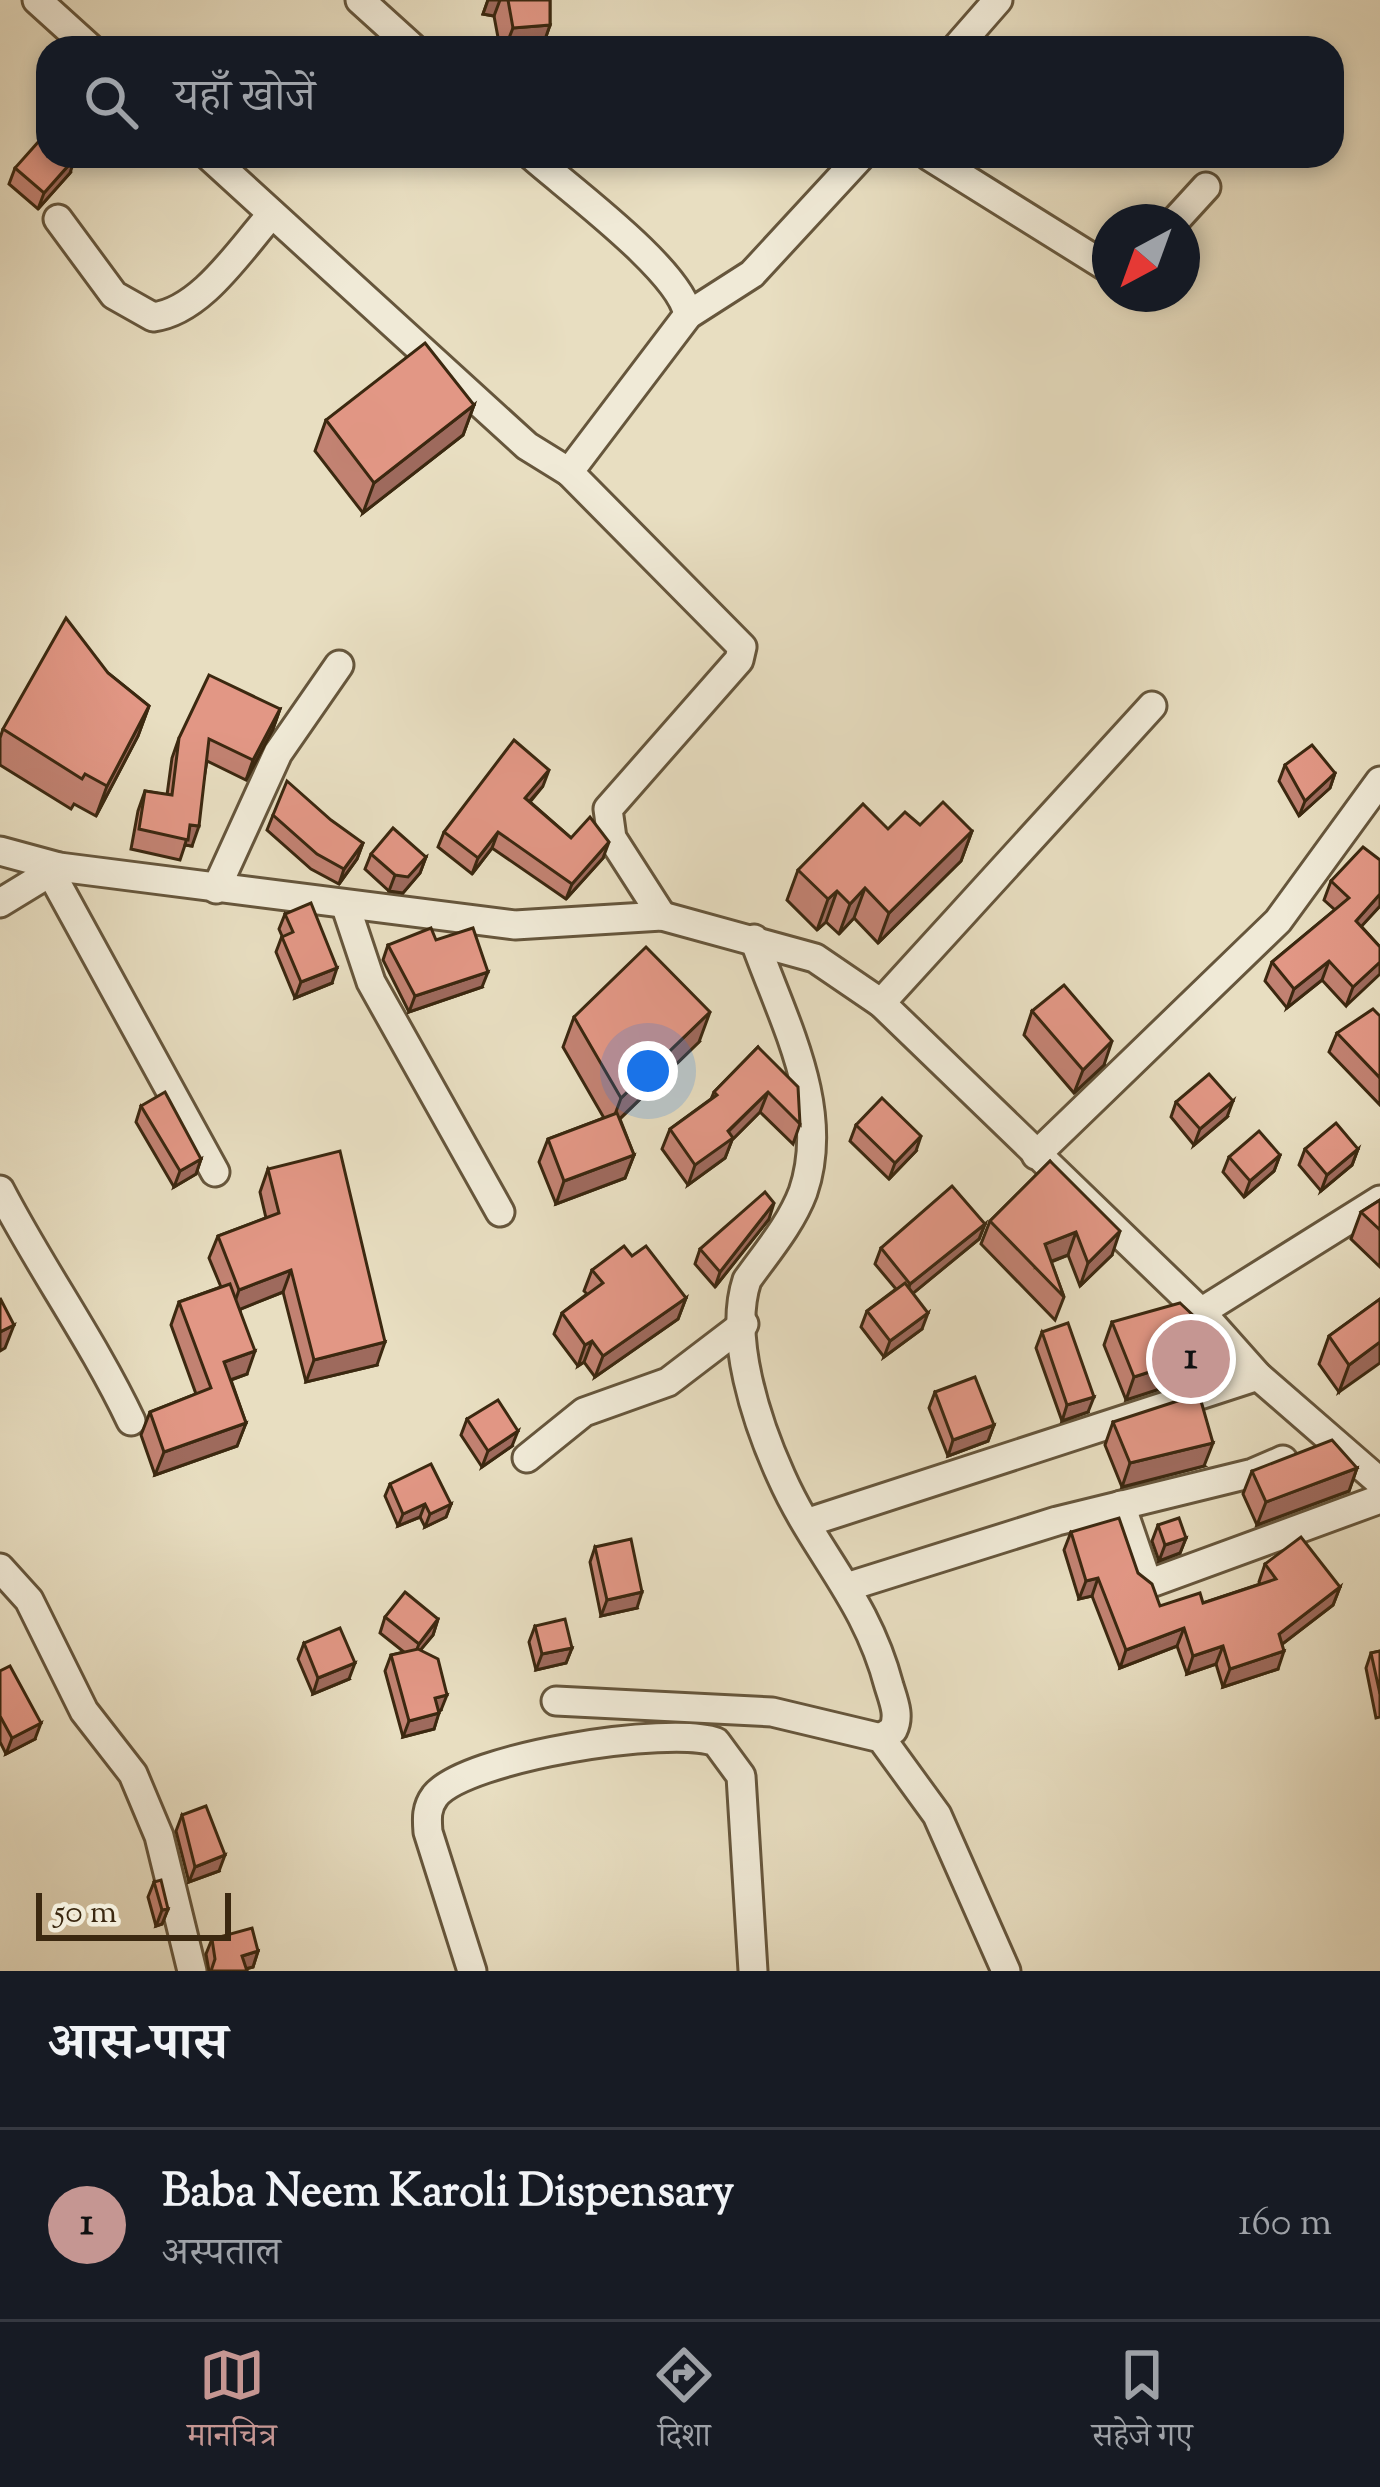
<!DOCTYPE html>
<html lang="hi">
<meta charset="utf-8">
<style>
body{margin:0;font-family:"Sorts Mill Goudy","Noto Serif Devanagari",serif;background:#20242c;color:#f1f3f6}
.compass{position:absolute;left:1092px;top:204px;width:108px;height:108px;border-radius:50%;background:#171b24;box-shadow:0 6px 18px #0003;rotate:221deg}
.scale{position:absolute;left:36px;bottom:30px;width:195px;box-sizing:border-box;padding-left:12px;border:6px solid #3b2810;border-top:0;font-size:33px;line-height:42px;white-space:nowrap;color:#3b2810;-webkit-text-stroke:9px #f0ead7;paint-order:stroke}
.you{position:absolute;left:648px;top:1071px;width:42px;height:42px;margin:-30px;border:9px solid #fff;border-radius:50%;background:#1a73e8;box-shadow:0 0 0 18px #1a73e833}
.badge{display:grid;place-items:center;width:78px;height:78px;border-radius:50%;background:#c59692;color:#111;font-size:39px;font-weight:700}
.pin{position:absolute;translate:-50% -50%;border:6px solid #fff;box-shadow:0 3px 12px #0006}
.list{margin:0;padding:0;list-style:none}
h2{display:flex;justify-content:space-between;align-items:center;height:156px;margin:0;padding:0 48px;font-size:51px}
h2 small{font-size:39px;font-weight:400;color:#9ea1a6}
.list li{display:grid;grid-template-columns:78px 1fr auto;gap:36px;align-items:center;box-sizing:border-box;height:192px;padding:0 48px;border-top:3px solid #363941}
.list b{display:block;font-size:45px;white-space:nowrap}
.list p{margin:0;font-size:39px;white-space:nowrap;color:#9ea1a6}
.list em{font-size:39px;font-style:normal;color:#9ea1a6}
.icon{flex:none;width:66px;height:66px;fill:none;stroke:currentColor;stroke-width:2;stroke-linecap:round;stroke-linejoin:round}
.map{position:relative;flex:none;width:1380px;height:1971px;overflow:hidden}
.search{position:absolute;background:#171b24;box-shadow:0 6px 18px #0003;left:36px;right:36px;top:36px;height:132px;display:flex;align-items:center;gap:30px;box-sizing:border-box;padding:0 42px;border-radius:36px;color:#9ea1a6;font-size:45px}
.sheet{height:348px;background:#171b24}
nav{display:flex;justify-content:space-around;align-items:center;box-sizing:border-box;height:168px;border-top:3px solid #363941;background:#171b24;font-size:33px;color:#9ea1a6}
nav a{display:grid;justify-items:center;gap:6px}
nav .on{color:#c59692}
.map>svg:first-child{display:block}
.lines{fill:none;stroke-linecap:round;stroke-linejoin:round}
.minor-casing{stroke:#66563c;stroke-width:33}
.minor{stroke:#f0ead7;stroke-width:27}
.wall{fill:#c28272;stroke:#3b2810;stroke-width:3}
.shaded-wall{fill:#9e6a5d;stroke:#3b2810;stroke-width:3}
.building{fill:#e29785;stroke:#3b2810;stroke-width:3}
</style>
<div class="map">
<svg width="1380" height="1971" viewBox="0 0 1380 1971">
<rect width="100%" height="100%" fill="#e8dec1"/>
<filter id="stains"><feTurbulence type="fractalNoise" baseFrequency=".00167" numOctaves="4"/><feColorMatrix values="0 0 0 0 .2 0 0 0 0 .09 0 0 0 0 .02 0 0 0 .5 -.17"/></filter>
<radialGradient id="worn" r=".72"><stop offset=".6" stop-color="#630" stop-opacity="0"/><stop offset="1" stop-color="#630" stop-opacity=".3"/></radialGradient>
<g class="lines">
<!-- minor casing -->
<g class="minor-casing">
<g id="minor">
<polyline points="37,0 90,48"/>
<polyline points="360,0 413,48"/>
<polyline points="956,48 998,0"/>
<polyline points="209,156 527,446 569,472"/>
<path d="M532,156C568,188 681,271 688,315"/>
<polyline points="929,156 1110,269"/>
<path d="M58,219L114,295L153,317C202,311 241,248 272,214"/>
<polyline points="1174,222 1206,187"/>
<polyline points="0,851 59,867 515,925 662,916 815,958 881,1003 1201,1312 1258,1376 1380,1482"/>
<polyline points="51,873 215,1172"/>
<polyline points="216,889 278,753 339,665"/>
<polyline points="0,903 59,867"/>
<polyline points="346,907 371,982 500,1212"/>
<polyline points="662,916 612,838 608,809 739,660 742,647 569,472 688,315 752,274 861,156"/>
<path d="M754,939C782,1019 832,1107 803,1192C791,1224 767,1252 747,1280C728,1337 757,1423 781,1476C815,1553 866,1598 889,1686C894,1702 900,1716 893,1730L881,1738"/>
<polyline points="881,1003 1152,706"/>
<polyline points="1036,1155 1278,921 1380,781"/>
<path d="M0,1190C41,1269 93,1341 131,1421"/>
<polyline points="1201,1312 1380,1200"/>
<polyline points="527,1458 584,1412 668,1382 744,1324"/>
<polyline points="1121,1505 1148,1584 1380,1499"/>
<polyline points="809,1522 1258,1376"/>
<polyline points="0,1568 29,1600 84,1711 133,1774 159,1836 192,1971"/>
<polyline points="850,1586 1057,1521 1253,1473 1283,1460"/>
<polyline points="556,1701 772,1712 881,1738 937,1815 1006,1971"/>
<path d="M472,1971L428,1832C427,1819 426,1808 435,1796C466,1757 670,1725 716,1742L741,1776L753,1971"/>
</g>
</g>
<!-- minor -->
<use href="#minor" class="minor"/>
</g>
<!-- wall -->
<g class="wall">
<polygon points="488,0 550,0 550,25 542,48 500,48 494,16 483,14"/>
<polygon points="15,168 70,173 38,209 9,184"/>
<polygon points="474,405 463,435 363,513 315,451 326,420"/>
<polygon points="108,673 149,706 138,736 96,816 74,804 71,809 0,765 0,738 3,729"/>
<polygon points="280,709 273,729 246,780 207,761 192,846 185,845 180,860 131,849 138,811 145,791 167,795 172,758 179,738"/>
<polygon points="1285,765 1335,773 1330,788 1299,816 1279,781"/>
<polygon points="543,786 530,802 571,838 603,858 566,899 492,848 472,874 438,847 444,832"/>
<polygon points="273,815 363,843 357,859 339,884 311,869 267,830"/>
<polygon points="920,825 972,831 961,861 878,943 854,918 839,934 826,922 817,930 787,900 798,870 888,829"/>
<polygon points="371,854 426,857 420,873 403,893 389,891 365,869"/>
<polygon points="1331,881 1380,906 1361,926 1380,947 1346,1006 1322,980 1287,1008 1265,981 1272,962 1335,910 1324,900"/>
<polygon points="285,914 332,983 295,998 276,952 282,936 279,929"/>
<polygon points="436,940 482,987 409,1012 383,960 388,945"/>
<polygon points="1032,1011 1104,1065 1074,1093 1024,1035"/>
<polygon points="1380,1016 1380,1105 1329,1052 1337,1033"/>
<polygon points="574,1017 699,1042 620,1119 634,1155 625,1178 556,1204 539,1162 548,1139 604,1118 563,1047"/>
<polygon points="758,1047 800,1124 793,1144 760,1112 732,1140 725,1158 688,1185 662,1149 670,1129 711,1099 714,1092"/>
<polygon points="1176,1102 1227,1117 1194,1145 1171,1117"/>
<polygon points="141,1106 201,1159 196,1174 174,1187 136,1122"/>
<polygon points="856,1125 916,1151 889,1179 850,1141"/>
<polygon points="1305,1149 1358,1149 1352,1165 1321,1191 1299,1165"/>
<polygon points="1280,1155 1274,1171 1244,1197 1223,1172 1229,1157"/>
<polygon points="1050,1161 1112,1255 1080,1286 1068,1255 1051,1262 1064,1297 1055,1320 981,1244 990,1221"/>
<polygon points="268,1169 377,1365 306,1382 283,1292 240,1309 247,1374 231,1380 246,1423 237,1446 155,1475 141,1435 150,1412 196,1394 171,1325 179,1302 221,1287 209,1258 218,1236 266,1218 260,1192"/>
<polygon points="1380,1200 1380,1267 1351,1239 1361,1212"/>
<polygon points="769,1219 715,1287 695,1264 700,1249"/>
<polygon points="985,1224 979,1239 913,1293 922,1329 884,1357 861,1327 867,1311 896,1289 875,1264 881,1248"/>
<polygon points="632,1256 686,1298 678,1319 595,1377 584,1362 578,1366 554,1334 562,1313 587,1294 584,1291 592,1270"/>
<polygon points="1380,1299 1339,1392 1319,1364 1329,1336"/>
<polygon points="1112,1322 1218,1370 1126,1400 1104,1345"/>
<polygon points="1042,1332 1088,1412 1062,1421 1036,1348"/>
<polygon points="935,1392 994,1425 988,1441 948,1456 929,1408"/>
<polygon points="467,1419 512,1446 482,1467 461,1435"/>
<polygon points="1113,1422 1204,1466 1122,1487 1105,1445"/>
<polygon points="1357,1468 1349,1491 1257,1525 1243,1494 1252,1471"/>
<polygon points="390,1484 451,1504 446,1517 425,1527 420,1517 398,1526 385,1496"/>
<polygon points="1158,1525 1186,1538 1180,1553 1159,1561 1152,1541"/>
<polygon points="1071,1532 1138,1573 1160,1606 1203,1603 1260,1584 1259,1582 1265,1564 1340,1587 1333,1605 1282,1644 1278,1669 1223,1687 1216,1664 1187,1674 1177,1646 1120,1668 1092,1596 1079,1599 1064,1550"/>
<polygon points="595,1547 637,1608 601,1616 590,1562"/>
<polygon points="385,1617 438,1619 433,1635 420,1650 441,1710 439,1711 434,1729 403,1737 385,1671 391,1655 404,1652 380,1633"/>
<polygon points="535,1626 572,1648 566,1663 536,1670 529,1642"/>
<polygon points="304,1643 349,1679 313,1694 298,1659"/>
<polygon points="1380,1651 1380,1717 1376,1718 1366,1668 1371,1653"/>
<polygon points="0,1671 35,1739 6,1754 0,1742"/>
<polygon points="182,1815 219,1871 189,1882 176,1831"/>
<polygon points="154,1882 168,1909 162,1924 156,1926 148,1897"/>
<polygon points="212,1939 258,1951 253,1967 246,1969 247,1971 209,1971 206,1954"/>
</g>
<!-- shaded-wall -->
<g class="shaded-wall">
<polygon points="488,0 500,0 494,16 483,14"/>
<polygon points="550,25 542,48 505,48 513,28"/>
<polygon points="75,158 70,173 38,209 44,193"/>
<polygon points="474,405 463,435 363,513 374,483"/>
<polygon points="149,706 138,736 96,816 107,786"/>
<polygon points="280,709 273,729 246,780 253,760"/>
<polygon points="549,770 543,786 519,813 525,798"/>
<polygon points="1335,773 1330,788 1299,816 1305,801"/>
<polygon points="190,825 199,826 192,846 185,845"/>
<polygon points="972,831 961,861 878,943 889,913"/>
<polygon points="498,832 492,848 472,874 478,858"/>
<polygon points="609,842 603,858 566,899 572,884"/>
<polygon points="363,843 357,859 339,884 344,869"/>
<polygon points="426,857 420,873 403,893 389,891 395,875"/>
<polygon points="865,888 854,918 839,934 850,904"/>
<polygon points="837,891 826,922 817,930 828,899"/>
<polygon points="1380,894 1380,906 1349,940 1356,921"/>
<polygon points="1329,961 1322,980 1287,1008 1294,989"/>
<polygon points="1380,962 1380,974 1346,1006 1353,987"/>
<polygon points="337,968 332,983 295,998 301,982"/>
<polygon points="488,972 482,987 409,1012 415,996"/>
<polygon points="710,1012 699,1042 610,1128 621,1098"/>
<polygon points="1112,1041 1104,1065 1074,1093 1083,1070"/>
<polygon points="768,1092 760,1112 732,1140 725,1158 688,1185 695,1165"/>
<polygon points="1233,1101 1227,1117 1194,1145 1200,1129"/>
<polygon points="921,1136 916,1151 889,1179 895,1163"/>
<polygon points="1358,1149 1352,1165 1321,1191 1327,1175"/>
<polygon points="634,1155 625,1178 556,1204 564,1181"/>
<polygon points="1280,1155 1274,1171 1244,1197 1250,1181"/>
<polygon points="201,1159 196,1174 174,1187 180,1171"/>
<polygon points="774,1203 769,1219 715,1287 720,1272"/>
<polygon points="985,1224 979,1239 905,1300 910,1284"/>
<polygon points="1120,1231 1112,1255 1080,1286 1088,1263"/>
<polygon points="1076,1232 1068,1255 1036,1267 1045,1244"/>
<polygon points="291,1270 283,1292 231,1313 239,1290"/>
<polygon points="686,1298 678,1319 595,1377 603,1356"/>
<polygon points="928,1313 922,1329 884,1357 890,1341"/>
<polygon points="14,1325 5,1348 0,1351 0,1332"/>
<polygon points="592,1341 584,1362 578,1366 585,1345"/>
<polygon points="385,1342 377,1365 306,1382 314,1360"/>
<polygon points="1380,1342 1380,1363 1339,1392 1349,1365"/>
<polygon points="1227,1347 1218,1370 1126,1400 1134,1377"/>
<polygon points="255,1351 247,1374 216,1385 224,1362"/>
<polygon points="1094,1397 1088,1412 1062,1421 1067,1405"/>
<polygon points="246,1423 237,1446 155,1475 164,1452"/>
<polygon points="994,1425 988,1441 948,1456 953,1440"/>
<polygon points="518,1431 512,1446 482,1467 488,1451"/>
<polygon points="1213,1443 1204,1466 1122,1487 1130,1463"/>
<polygon points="1357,1468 1349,1491 1257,1525 1266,1502"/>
<polygon points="425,1504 420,1517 398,1526 403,1514"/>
<polygon points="451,1504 446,1517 425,1527 430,1514"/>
<polygon points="1186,1538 1180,1553 1159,1561 1165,1545"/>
<polygon points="1098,1578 1092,1596 1079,1599 1086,1581"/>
<polygon points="1340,1587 1333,1605 1272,1652 1279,1634"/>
<polygon points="642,1592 637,1608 601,1616 607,1600"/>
<polygon points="438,1619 433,1635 413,1659 419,1644"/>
<polygon points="1184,1628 1177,1646 1120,1668 1126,1650"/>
<polygon points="1223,1646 1216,1664 1187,1674 1193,1656"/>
<polygon points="572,1648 566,1663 536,1670 542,1654"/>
<polygon points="1284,1651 1278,1669 1223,1687 1230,1669"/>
<polygon points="355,1663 349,1679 313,1694 318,1678"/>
<polygon points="447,1695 441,1710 430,1713 435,1698"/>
<polygon points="439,1713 434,1729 403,1737 409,1721"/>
<polygon points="41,1723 35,1739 6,1754 12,1738"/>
<polygon points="225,1855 219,1871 189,1882 195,1867"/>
<polygon points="168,1909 162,1924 156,1926 162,1910"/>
<polygon points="258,1951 253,1967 236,1971 242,1956"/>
</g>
<!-- building -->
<g class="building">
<polygon points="508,0 550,0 550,25 513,28"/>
<polygon points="40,140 45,145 48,141 48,156 75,158 44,193 15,168"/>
<polygon points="425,343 474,405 374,483 326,420"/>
<polygon points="66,618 108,673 149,706 107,786 85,774 82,779 3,729"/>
<polygon points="209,675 280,709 253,760 209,739 199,826 190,825 188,840 139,829 145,791 172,795 179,738"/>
<polygon points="514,740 549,770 525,798 571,838 590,817 609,842 572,884 498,832 478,858 444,832"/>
<polygon points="1312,745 1335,773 1305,801 1285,765"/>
<polygon points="287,781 331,820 363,843 344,869 317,854 273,815"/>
<polygon points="943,802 972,831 889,913 865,888 850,904 837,891 828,899 798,870 863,804 888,829 905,812 920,825"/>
<polygon points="393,828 426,857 408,877 395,875 371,854"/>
<polygon points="1363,847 1380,860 1380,894 1356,921 1380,947 1380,962 1353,987 1329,961 1294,989 1272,962 1349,898 1331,881"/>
<polygon points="311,903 337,968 301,982 282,937 293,932 285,914"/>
<polygon points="431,928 436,940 473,928 488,972 415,996 388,945"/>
<polygon points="646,947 710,1012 621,1098 574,1017"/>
<polygon points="1064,985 1112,1041 1083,1070 1032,1011"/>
<polygon points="1373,1009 1380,1016 1380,1078 1337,1033"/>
<polygon points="758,1047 798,1087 800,1124 768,1092 728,1131 733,1138 695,1165 670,1129 717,1095 714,1092"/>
<polygon points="1209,1074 1233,1101 1200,1129 1176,1102"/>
<polygon points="165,1092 201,1159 180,1171 141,1106"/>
<polygon points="882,1098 921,1136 895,1163 856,1125"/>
<polygon points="617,1113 634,1155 564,1181 548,1139"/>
<polygon points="1336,1123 1358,1149 1327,1175 1305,1149"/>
<polygon points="1259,1131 1280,1155 1250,1181 1229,1157"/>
<polygon points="340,1151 385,1342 314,1360 291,1270 239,1290 218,1236 279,1213 268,1169"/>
<polygon points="1050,1161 1120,1231 1088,1263 1076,1232 1045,1244 1064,1297 990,1221"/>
<polygon points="952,1186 985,1224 910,1284 881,1248"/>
<polygon points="765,1192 774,1203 720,1272 700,1249"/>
<polygon points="1380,1200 1380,1230 1361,1212"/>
<polygon points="624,1246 632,1256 646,1246 686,1298 603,1356 592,1341 585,1345 562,1313 603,1283 592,1270"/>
<polygon points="905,1283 928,1313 890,1341 867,1311"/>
<polygon points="230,1284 255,1351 224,1362 246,1423 164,1452 150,1412 211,1388 179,1302"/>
<polygon points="0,1298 14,1325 0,1332"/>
<polygon points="1380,1299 1380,1342 1349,1365 1329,1336"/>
<polygon points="1180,1303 1227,1347 1134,1377 1112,1322"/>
<polygon points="1068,1323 1094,1397 1067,1405 1042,1332"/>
<polygon points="975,1377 994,1425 953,1440 935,1392"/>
<polygon points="1199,1394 1213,1443 1130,1463 1113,1422"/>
<polygon points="498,1400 518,1431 488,1451 467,1419"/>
<polygon points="1332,1440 1357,1468 1266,1502 1252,1471"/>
<polygon points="431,1464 451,1504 430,1514 425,1504 403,1514 390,1484"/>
<polygon points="1119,1518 1138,1573 1152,1584 1160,1606 1200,1593 1203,1603 1276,1579 1265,1564 1301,1537 1340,1587 1279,1634 1284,1651 1230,1669 1223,1646 1193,1656 1184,1628 1126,1650 1098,1578 1086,1581 1071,1532"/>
<polygon points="1179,1518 1186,1538 1165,1545 1158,1525"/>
<polygon points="631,1539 642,1592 607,1600 595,1547"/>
<polygon points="405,1592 438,1619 419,1644 385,1617"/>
<polygon points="565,1619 572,1648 542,1654 535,1626"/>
<polygon points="340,1628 355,1663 318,1678 304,1643"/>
<polygon points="418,1649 438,1659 447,1695 435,1698 439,1713 409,1721 391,1655"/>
<polygon points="1380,1651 1380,1694 1371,1653"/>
<polygon points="10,1666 41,1723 12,1738 0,1716 0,1671"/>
<polygon points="206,1806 225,1855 195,1867 182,1815"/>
<polygon points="161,1880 168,1909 162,1910 154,1882"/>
<polygon points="252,1928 258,1951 242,1956 247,1971 211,1971 215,1959 212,1939"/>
</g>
<rect width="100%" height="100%" filter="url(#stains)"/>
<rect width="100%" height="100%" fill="url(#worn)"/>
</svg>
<svg class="compass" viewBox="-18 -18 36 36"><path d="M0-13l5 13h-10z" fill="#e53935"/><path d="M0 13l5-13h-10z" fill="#9ea1a6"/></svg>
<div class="scale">50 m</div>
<div class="you"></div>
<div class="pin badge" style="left:1191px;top:1359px">1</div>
<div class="search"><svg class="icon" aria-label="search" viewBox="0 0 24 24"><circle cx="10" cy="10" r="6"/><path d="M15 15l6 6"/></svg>यहाँ खोजें</div>
</div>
<section class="sheet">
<h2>आस-पास<small></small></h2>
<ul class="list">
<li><span class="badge">1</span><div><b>Baba Neem Karoli Dispensary</b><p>अस्पताल</p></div><em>160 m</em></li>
</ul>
</section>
<nav>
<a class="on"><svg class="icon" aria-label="map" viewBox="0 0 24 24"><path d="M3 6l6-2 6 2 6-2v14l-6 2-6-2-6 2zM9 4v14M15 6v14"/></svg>मानचित्र</a>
<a><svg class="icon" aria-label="directions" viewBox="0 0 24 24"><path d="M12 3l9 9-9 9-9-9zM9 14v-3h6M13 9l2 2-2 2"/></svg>दिशा</a>
<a><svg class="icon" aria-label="saved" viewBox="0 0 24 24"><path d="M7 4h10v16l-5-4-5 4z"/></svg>सहेजे गए</a>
</nav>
